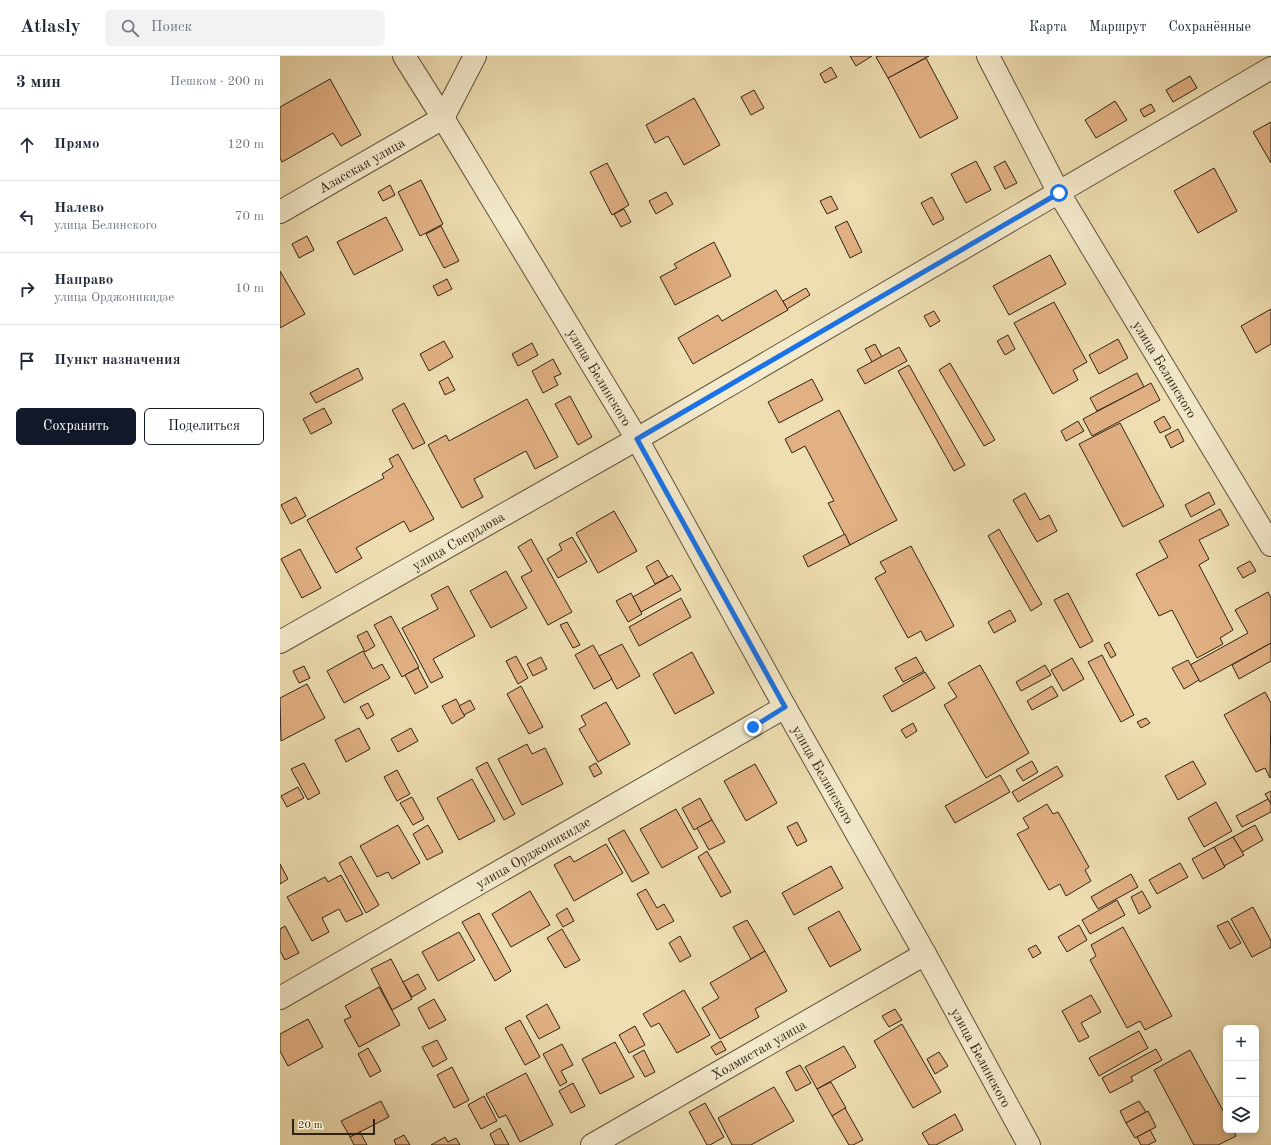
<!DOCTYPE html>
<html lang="ru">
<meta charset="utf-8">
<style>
body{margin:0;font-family:"Old Standard TT",serif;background:#f2f2f3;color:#1f2937}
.controls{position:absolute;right:12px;bottom:12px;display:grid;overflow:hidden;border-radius:6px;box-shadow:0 2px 10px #0003}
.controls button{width:36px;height:36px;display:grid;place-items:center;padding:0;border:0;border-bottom:1px solid #e0e1e3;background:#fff;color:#1f2937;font:20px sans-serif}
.scale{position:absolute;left:12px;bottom:10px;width:83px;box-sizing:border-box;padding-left:4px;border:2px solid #302315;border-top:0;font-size:11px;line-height:14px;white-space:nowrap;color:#302315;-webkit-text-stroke:3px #f4eacc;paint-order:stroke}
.stop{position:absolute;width:12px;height:12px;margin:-9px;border:3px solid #1a73e8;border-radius:50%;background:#fff}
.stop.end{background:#1a73e8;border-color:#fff;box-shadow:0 1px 4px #0008}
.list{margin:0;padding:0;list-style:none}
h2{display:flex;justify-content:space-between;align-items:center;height:52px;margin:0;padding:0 16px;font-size:17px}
h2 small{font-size:13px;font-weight:400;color:#747a83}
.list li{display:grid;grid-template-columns:26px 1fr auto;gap:12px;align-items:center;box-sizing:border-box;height:72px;padding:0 16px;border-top:1px solid #e0e1e3}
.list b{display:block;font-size:15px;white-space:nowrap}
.list p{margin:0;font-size:13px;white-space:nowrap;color:#747a83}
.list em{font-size:13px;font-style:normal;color:#747a83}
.actions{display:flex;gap:8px;padding:12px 16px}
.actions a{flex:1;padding:9px 0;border:1px solid #111827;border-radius:6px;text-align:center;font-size:14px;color:#111827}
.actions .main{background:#111827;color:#fff}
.icon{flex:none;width:22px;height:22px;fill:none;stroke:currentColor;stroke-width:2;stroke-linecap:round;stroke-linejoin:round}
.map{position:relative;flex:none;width:991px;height:1089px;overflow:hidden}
header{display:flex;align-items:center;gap:24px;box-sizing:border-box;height:56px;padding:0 20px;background:#fff;border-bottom:1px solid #e0e1e3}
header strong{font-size:19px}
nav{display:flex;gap:22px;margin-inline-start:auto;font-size:14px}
.search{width:280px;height:36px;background:#f2f2f3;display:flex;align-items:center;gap:10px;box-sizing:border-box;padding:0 14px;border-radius:6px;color:#747a83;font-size:15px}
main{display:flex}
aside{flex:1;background:#fff}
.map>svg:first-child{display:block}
.building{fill:#e1b083;stroke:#302315}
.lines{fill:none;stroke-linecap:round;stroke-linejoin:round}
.minor-casing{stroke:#60523c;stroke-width:24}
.minor{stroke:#f4eacc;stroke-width:22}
.route{stroke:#1a73e8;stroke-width:5}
.labels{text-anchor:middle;stroke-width:4;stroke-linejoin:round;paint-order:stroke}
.street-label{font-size:14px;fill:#302315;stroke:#f4eacc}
</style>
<header>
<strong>Atlasly</strong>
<div class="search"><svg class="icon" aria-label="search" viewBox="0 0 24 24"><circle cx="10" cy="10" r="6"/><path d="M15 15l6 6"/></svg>Поиск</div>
<nav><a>Карта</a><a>Маршрут</a><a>Сохранённые</a></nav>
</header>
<main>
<aside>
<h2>3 мин<small>Пешком · 200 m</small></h2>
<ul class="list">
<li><svg class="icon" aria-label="ahead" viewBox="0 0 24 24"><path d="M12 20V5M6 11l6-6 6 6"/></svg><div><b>Прямо</b></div><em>120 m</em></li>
<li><svg class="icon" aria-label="left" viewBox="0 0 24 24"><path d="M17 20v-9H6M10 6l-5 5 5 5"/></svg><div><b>Налево</b><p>улица Белинского</p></div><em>70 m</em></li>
<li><svg class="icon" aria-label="right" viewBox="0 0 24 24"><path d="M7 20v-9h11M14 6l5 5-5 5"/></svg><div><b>Направо</b><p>улица Орджоникидзе</p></div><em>10 m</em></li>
<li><svg class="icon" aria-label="arrive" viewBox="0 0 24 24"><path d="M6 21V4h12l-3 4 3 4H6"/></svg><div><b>Пункт назначения</b></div></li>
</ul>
<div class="actions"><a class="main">Сохранить</a><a>Поделиться</a></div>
</aside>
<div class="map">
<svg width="991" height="1089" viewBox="0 0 991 1089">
<rect width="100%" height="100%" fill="#eedeb1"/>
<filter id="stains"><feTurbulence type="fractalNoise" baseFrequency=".005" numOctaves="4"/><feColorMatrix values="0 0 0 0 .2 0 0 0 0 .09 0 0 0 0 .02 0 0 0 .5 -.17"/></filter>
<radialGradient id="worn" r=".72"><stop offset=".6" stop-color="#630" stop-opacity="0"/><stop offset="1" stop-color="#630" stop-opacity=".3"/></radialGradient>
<!-- building -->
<g class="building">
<polygon points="570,0 592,0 576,10"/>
<polygon points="599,0 649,0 608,22 596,1"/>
<polygon points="646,2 678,62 640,82 608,22"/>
<polygon points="551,11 557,21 545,27 540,18"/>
<polygon points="910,20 917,32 893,46 886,34"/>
<polygon points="50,23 81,79 61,90 53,77 2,106 0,102 0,51"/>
<polygon points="474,34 484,52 471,59 461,41"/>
<polygon points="414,42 440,89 404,109 388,80 375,87 366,69"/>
<polygon points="835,45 847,64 816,82 805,64"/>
<polygon points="871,48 875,55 864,61 860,54"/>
<polygon points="991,66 991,107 973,76"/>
<polygon points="696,105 711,134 686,147 671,118"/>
<polygon points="725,105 737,127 725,133 714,111"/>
<polygon points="327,107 349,149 332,159 310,116"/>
<polygon points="934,112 957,155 918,177 894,135"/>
<polygon points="141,124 163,168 140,180 118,136"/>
<polygon points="110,129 115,139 103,145 98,136"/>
<polygon points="386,136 393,148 376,158 369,145"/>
<polygon points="551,140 558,153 547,158 540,145"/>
<polygon points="652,141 664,163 653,169 641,147"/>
<polygon points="344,153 351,166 341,171 334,158"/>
<polygon points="106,161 123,194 74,219 57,186"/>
<polygon points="567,165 582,196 570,202 555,171"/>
<polygon points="161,170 179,205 164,212 146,178"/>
<polygon points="27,180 34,194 19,202 12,188"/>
<polygon points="434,186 451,220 395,249 380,221 397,212 394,208"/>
<polygon points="770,199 786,228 729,259 713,230"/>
<polygon points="0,215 25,258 0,272"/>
<polygon points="167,223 172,233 158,240 153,230"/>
<polygon points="526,232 530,239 507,253 503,245"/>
<polygon points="496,234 508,254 413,308 398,282 438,259 442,265"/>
<polygon points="774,246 807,306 793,314 798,324 773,338 734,267"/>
<polygon points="991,253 991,288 976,297 961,270"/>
<polygon points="654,255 660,265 650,271 644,260"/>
<polygon points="728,279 735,293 725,299 717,285"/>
<polygon points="838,283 848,302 819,318 809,299"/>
<polygon points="164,285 173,301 149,315 140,298"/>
<polygon points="252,287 258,299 238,310 232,298"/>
<polygon points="595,288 602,301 592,306 585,293"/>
<polygon points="619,291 627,305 585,328 577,314"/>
<polygon points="273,303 281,318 274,321 278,329 263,337 252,315"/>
<polygon points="670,307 715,384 704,390 659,314"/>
<polygon points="629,309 685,409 674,415 618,315"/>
<polygon points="78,312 83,323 36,347 30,337"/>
<polygon points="857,317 864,331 817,355 810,342"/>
<polygon points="168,321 175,334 165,339 159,326"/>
<polygon points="532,323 543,344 499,367 488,346"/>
<polygon points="871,327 880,344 812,380 803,363"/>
<polygon points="290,340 312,381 298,389 275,348"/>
<polygon points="247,343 278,401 255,413 246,395 194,423 203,441 182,452 148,389 166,379 169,385"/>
<polygon points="124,347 145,387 133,393 112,354"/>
<polygon points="44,352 52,367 31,378 23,363"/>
<polygon points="559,354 617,464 570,489 548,447 554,445 525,390 512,397 505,383"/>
<polygon points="884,360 891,372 880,377 874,366"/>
<polygon points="798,365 804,375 786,385 781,375"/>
<polygon points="840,367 884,450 843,471 799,388"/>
<polygon points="898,373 904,385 891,392 885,380"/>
<polygon points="118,398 154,463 130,476 124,465 76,492 82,502 56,517 27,464 104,422 102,418 113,411 109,403"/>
<polygon points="929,436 935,448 911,461 905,449"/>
<polygon points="745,437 760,464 769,459 777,475 757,486 733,444"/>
<polygon points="16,441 26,460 11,468 1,449"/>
<polygon points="940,453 949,469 919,484 929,503 919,509 953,574 940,582 943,588 917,602 892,554 879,560 856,518 888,501 879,485"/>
<polygon points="334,455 357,495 318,517 296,477"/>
<polygon points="719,473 762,548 751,555 708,480"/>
<polygon points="565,478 570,489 528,511 523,500"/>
<polygon points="292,481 307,506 278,522 267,503 282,494 279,488"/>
<polygon points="251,483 292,556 268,569 241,521 252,515 238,491"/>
<polygon points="631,490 674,570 646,585 641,575 628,582 595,522 606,516 600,506"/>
<polygon points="20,493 41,532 22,542 1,503"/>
<polygon points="378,504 388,521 375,528 366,511"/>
<polygon points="970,505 976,515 963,522 957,512"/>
<polygon points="226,515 247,552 211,572 190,535"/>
<polygon points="392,519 401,534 361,556 353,541"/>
<polygon points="168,530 195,580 153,603 163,621 151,627 122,572 158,553 151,539"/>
<polygon points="988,536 991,542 991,587 920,626 910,609 968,577 955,554"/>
<polygon points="351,537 362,558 348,566 336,545"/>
<polygon points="788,537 813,585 800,592 774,544"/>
<polygon points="401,542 411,561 359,590 349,571"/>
<polygon points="730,554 736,565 714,577 708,566"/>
<polygon points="111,560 139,611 122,621 94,569"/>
<polygon points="287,566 300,589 293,592 280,569"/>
<polygon points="87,575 95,590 85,596 77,580"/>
<polygon points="829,586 836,599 831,602 824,589"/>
<polygon points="991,587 991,605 959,623 952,609"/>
<polygon points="342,588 360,620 337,633 319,600"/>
<polygon points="313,589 332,623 314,633 295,599"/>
<polygon points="83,595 93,613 102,608 110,622 64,647 47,615"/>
<polygon points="412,596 434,637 395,658 373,618"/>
<polygon points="822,599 854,659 841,666 808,606"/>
<polygon points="236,600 248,622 238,628 226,605"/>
<polygon points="261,601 267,613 253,620 247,608"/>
<polygon points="636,601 644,615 623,626 615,612"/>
<polygon points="792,602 804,623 783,635 771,614"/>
<polygon points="908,604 919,624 904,633 892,612"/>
<polygon points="700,609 749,697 706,722 664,649 677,641 668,627"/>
<polygon points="765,609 771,619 741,635 736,626"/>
<polygon points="24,610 30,622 19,627 13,615"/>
<polygon points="138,612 148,631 135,638 125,619"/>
<polygon points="645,616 655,632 612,656 603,640"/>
<polygon points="27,628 45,662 1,685 0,642"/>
<polygon points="241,630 263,671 249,678 227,638"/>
<polygon points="772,630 778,640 752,654 747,645"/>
<polygon points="985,636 991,647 990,722 985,712 976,716 944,659"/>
<polygon points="176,643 185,660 172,668 162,650"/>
<polygon points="190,644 195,653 184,659 179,650"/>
<polygon points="326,646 350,688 318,706 299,673 306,669 301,660"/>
<polygon points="88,647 94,659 87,663 80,651"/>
<polygon points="866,662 870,667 861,672 857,666"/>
<polygon points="633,667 637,675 626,682 621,674"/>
<polygon points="79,672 90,693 66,706 55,684"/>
<polygon points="131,672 138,685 118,696 111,683"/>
<polygon points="247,688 252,698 265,692 283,728 242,749 218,703"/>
<polygon points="752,705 758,716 743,725 736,714"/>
<polygon points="913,705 926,728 898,744 885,720"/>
<polygon points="207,706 235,758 224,764 196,712"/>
<polygon points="24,707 40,737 28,744 11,713"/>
<polygon points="316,707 322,717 314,721 309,711"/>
<polygon points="475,708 497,747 466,765 444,725"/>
<polygon points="777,710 783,720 738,746 732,736"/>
<polygon points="117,714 130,738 117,745 104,721"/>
<polygon points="720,719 730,736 675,767 665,750"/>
<polygon points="192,723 215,765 179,784 157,742"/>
<polygon points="18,731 24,742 7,751 1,740"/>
<polygon points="991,735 991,748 985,738"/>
<polygon points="132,741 144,763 133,769 120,747"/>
<polygon points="420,742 432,764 414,774 402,752"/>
<polygon points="988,743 991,748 991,756 962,771 956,760"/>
<polygon points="936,746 952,775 924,791 908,762"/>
<polygon points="767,748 773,758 778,756 809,811 805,814 811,825 786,840 780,828 769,834 737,778 749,772 743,762"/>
<polygon points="396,753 418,792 382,812 360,773"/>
<polygon points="432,764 445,786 429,794 417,772"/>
<polygon points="517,766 527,785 517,790 507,771"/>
<polygon points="118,769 140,807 112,823 108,816 97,821 80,790"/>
<polygon points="148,769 163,796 147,804 133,778"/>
<polygon points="975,769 983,784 962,796 953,781"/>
<polygon points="344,774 369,817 352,826 328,783"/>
<polygon points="953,781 964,799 944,810 934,791"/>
<polygon points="326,788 343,817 294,845 274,809 290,800 294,806"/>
<polygon points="934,791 945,811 923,823 912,803"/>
<polygon points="427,795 451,836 441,841 418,801"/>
<polygon points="71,800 99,849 86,857 59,807"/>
<polygon points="900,807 908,821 877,838 869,824"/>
<polygon points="0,808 8,823 0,828"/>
<polygon points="551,810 563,832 514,859 502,837"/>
<polygon points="851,818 858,831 818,853 811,841"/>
<polygon points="61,819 83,858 66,866 59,853 42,862 49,876 32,885 7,841 45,821 48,826"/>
<polygon points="366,833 377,852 384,848 394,865 377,874 357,838"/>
<polygon points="250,835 270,869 231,891 212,858"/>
<polygon points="862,835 871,851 859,858 851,841"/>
<polygon points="837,844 845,859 810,878 802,864"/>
<polygon points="973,851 991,885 991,891 972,901 951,863"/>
<polygon points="287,852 294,865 283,871 276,859"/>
<polygon points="559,855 581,894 550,911 528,872"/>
<polygon points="199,857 231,915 215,925 182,866"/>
<polygon points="467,864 485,895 471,903 453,871"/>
<polygon points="948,865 961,887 950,893 937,870"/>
<polygon points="799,869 807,884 787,896 778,881"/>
<polygon points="5,870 19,897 5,904 0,895 0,873"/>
<polygon points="843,871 892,960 865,974 860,965 847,972 810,904 816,900 811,889"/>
<polygon points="282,873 300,904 285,912 267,882"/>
<polygon points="179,876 195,904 158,925 142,896"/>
<polygon points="400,880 411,900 400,906 389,887"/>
<polygon points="756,889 761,897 753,902 748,893"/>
<polygon points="485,895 507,935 475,953 479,961 440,983 422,952 439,942 430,927"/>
<polygon points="111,903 132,943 112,954 91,913"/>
<polygon points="138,918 146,933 132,941 123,926"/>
<polygon points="99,931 120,969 79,991 64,964 71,961 65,950"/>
<polygon points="404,934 430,979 397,997 379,967 371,971 363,958"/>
<polygon points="811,939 821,956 801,967 809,981 799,986 782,955"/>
<polygon points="154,943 166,964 149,973 138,952"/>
<polygon points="267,948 280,972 259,983 246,960"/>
<polygon points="615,953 622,964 609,971 602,960"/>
<polygon points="28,963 43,991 8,1010 0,995 0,978"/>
<polygon points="240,964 260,1001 245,1009 225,972"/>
<polygon points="622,968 661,1036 633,1052 594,985"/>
<polygon points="355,970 365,989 349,997 339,979"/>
<polygon points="859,975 868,992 819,1020 809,1002"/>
<polygon points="157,984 167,1003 153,1011 142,991"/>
<polygon points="441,985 446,994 436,999 431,991"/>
<polygon points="335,986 354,1021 320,1038 302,1003"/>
<polygon points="282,988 293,1009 281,1015 287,1026 280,1030 263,998"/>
<polygon points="564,990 576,1011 537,1033 525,1011"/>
<polygon points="88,992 101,1015 90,1021 78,998"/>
<polygon points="876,993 882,1004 851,1021 853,1025 830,1037 822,1022"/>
<polygon points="364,994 375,1016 365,1021 353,1000"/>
<polygon points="910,994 946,1060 946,1074 953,1074 956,1080 938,1089 914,1089 874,1014"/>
<polygon points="659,996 668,1010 655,1018 647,1003"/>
<polygon points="520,1009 531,1027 516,1035 506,1016"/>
<polygon points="172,1011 189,1044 174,1052 157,1019"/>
<polygon points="246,1017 273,1069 240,1086 226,1059 219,1062 206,1038"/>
<polygon points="551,1026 566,1052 552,1060 537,1033"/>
<polygon points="293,1027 305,1050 291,1057 279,1035"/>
<polygon points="494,1031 514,1065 471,1089 452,1089 438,1062"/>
<polygon points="204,1040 217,1065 201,1073 188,1049"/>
<polygon points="101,1045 109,1061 70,1081 61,1065"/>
<polygon points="859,1045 866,1056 846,1067 840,1055"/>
<polygon points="425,1047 444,1081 430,1089 427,1089 409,1056"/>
<polygon points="565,1052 583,1084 573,1089 569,1089 552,1060"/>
<polygon points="868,1055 876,1071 855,1082 846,1067"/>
<polygon points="675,1058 683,1074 656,1089 649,1089 642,1077"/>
<polygon points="220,1072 229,1089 215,1089 210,1078"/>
<polygon points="870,1074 876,1085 868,1089 861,1089 857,1081"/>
<polygon points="80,1076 87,1089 74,1089 70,1081"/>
<polygon points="124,1079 130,1089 116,1089 114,1084"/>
<polygon points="165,1081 168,1086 176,1082 180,1089 151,1089"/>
</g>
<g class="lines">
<!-- minor casing -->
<g class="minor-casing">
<g id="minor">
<path id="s1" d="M124,0L163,62L357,383L505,651L645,898L749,1089"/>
<path id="s2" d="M708,0L779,137L991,489"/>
<path id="s3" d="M0,156L163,62L195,0"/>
<path id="s4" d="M0,586L357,383L991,12"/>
<path id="s5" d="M0,942L505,651"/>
<path id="s6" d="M312,1089L645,898"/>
</g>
</g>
<!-- minor -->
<use href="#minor" class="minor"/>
</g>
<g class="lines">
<!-- route -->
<polyline class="route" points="473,671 505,651 357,383 779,137"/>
</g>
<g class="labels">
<!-- street labels -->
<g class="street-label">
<text dy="5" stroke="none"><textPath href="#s3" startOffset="94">Азасская улица</textPath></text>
<text dy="5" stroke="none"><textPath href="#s2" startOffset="360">улица Белинского</textPath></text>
<text dy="5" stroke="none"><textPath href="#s1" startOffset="376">улица Белинского</textPath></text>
<text dy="5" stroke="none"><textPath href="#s4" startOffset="205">улица Свердлова</textPath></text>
<text dy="5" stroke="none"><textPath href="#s1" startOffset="832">улица Белинского</textPath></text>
<text dy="5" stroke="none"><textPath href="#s5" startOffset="292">улица Орджоникидзе</textPath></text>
<text dy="5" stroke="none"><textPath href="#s6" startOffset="192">Холмистая улица</textPath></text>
<text dy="5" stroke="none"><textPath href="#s1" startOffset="1156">улица Белинского</textPath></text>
</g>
</g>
<rect width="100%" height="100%" filter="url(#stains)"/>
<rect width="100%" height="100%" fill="url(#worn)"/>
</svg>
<div class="controls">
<button>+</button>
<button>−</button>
<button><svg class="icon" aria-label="layers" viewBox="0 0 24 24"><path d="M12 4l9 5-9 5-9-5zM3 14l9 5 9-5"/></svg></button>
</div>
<div class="scale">20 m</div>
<div class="stop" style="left:779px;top:137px"></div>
<div class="stop end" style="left:473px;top:671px"></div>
</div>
</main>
